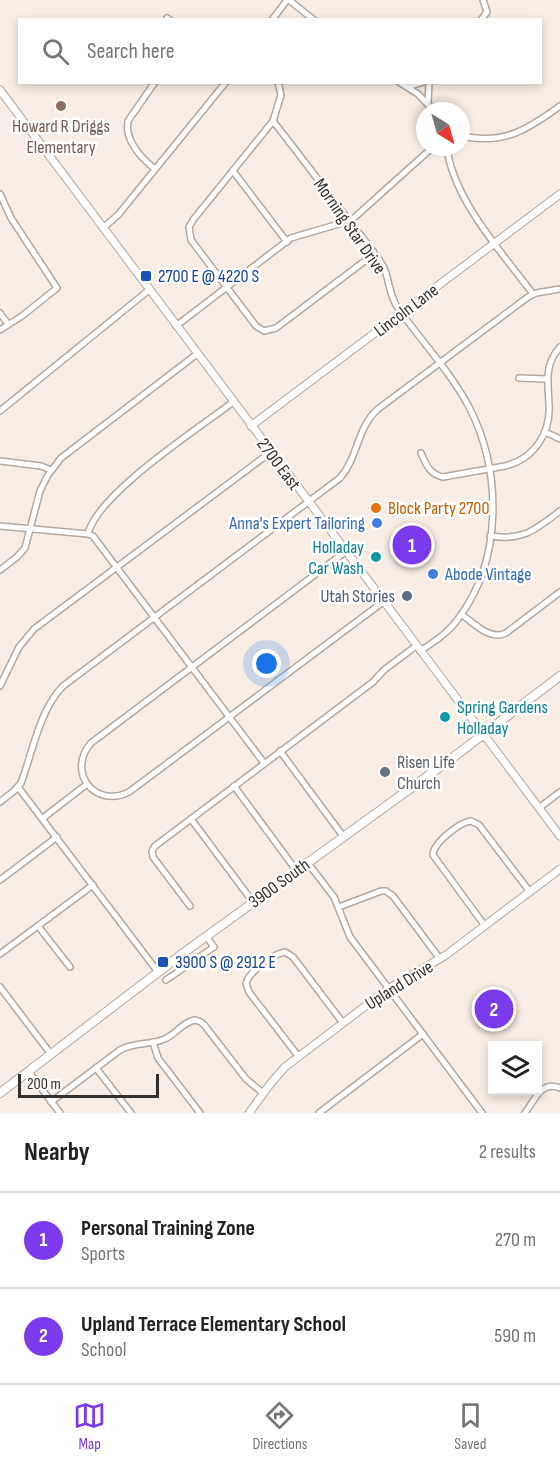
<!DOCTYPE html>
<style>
body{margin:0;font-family:"Sofia Sans Condensed",sans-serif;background:#f6f6f6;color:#222}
.controls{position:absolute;right:18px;bottom:18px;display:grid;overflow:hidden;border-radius:0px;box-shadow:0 3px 9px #0003}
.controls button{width:54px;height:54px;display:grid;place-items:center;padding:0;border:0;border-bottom:2px solid #e0e0e0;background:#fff;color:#222;font:30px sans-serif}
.compass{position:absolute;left:416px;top:102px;width:54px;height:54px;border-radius:50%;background:#fff;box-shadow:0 3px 9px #0003;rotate:143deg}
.scale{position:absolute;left:18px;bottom:15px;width:141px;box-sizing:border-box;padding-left:6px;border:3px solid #332f2c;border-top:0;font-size:16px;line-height:21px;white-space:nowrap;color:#332f2c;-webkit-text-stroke:4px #fefcfa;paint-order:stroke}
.you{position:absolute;left:267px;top:664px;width:21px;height:21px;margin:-15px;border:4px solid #fff;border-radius:50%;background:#1a73e8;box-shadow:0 0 0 9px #1a73e833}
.badge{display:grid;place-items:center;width:39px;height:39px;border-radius:50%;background:#7c3aed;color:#fff;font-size:20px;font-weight:700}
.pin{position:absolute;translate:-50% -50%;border:3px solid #fff;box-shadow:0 2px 6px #0006}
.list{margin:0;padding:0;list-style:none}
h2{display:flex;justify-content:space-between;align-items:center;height:78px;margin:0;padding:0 24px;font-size:26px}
h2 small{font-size:20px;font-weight:400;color:#767676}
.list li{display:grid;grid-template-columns:39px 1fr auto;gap:18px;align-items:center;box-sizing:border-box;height:96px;padding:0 24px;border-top:2px solid #e0e0e0}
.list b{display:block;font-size:22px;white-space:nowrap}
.list p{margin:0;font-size:20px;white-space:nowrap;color:#767676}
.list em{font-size:20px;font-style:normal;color:#767676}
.icon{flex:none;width:33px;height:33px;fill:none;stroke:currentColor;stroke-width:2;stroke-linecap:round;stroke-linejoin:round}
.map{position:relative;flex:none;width:560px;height:1113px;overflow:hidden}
.search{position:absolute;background:#fff;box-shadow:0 3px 9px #0003;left:18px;right:18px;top:18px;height:66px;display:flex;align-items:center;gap:15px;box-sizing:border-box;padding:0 21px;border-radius:0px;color:#767676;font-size:22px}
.sheet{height:270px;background:#fff}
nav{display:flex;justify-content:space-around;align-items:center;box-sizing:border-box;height:84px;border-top:2px solid #e0e0e0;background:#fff;font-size:16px;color:#767676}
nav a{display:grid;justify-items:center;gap:3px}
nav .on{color:#7c3aed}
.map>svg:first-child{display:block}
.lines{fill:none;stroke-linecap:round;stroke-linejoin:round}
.minor-casing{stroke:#b3a9a0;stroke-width:8}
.tertiary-casing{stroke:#b3a9a0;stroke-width:9}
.secondary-casing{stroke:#b3a9a0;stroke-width:10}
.minor{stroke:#fff;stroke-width:5}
.tertiary{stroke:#fff;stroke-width:7}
.secondary{stroke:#fff;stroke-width:8}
.education-dot{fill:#8d6e63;stroke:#fefcfa;stroke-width:2}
.transit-dot{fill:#1a4fb4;stroke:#fefcfa;stroke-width:2}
.food-dot{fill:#e8710a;stroke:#fefcfa;stroke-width:2}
.shop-dot{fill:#3f7fe0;stroke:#fefcfa;stroke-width:2}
.culture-dot{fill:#0f9aa8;stroke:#fefcfa;stroke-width:2}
.service-dot{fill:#5c6f8a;stroke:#fefcfa;stroke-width:2}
.worship-dot{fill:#6b7280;stroke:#fefcfa;stroke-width:2}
.labels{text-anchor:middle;stroke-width:5;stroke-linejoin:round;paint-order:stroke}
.education-label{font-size:18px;fill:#785e54;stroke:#fefcfa}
.street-label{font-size:18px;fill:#332f2c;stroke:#fefcfa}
.transit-label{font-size:18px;fill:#164399;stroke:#fefcfa;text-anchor:start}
.food-label{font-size:18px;fill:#c56008;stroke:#fefcfa;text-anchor:start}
.shop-label{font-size:18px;fill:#366cbe;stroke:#fefcfa;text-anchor:end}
.culture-label{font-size:18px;fill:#0d838f;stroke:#fefcfa;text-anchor:end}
.service-label{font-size:18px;fill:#4e5e75;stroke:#fefcfa;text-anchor:end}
.worship-label{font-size:18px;fill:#5b616d;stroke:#fefcfa;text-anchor:start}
</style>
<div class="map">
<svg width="560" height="1113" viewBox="0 0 560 1113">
<rect width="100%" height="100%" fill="#f8ede4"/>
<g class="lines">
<!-- minor casing -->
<g class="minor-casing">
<g id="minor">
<polyline points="289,0 314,20"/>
<polyline points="167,18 170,20"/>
<polyline points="272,20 287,0"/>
<polyline points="481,20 487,12 483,0"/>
<polyline points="278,82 281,95 273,121 193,220 189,227 191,240 256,326 264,331 276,328 374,254"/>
<polyline points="399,82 418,94 434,111"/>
<polyline points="408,87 423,82"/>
<polyline points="428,103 429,82"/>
<path d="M273,121C298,153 323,186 347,218C359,234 373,249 383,266C390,279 388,294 398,308C421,341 450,371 469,407C502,471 503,560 458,619C448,633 434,642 420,651"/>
<path d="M461,136C504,145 527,130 560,106"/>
<path d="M447,147C452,198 503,254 533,294"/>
<path d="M155,169C142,159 124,140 128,121L155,82"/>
<polyline points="233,171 287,242"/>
<polyline points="0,194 11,218 57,288 22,316 0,330"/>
<polyline points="103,228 118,215 226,82"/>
<polyline points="0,313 8,324"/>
<polyline points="176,326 291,238 349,221 355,217 433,147"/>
<polyline points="519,378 546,379"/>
<polyline points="0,411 149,290"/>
<polyline points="545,432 560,439"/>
<path d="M421,453C426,464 429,474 443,477L505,466C534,459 551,433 549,404C548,382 544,365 560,347"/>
<polyline points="0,461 41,466 51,470"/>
<polyline points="0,526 88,534 93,536 264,763"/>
<path d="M88,534C97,494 198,429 233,402"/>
<path d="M490,536C523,541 535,530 560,511"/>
<path d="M345,552L91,743C66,772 95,809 129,792L383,602"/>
<polyline points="0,570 17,557 25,548 40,491 48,475 61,458 197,354"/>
<path d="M462,615C474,623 490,641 506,633L560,592"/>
<polyline points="0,686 19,647 34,629 271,452"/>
<polyline points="280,751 343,836"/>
<polyline points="234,786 296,870"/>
<polyline points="18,787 158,972"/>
<path d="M0,802L14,791L21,783C33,751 39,711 63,686L340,478C358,458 357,427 378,409L528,297L536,293L560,289"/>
<polyline points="539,808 560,792"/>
<polyline points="43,818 87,784"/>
<polyline points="191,819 253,902"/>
<polyline points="307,862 334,897 350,937 482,1113"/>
<polyline points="0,880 57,837"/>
<polyline points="190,906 153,857 152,851 155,846 373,682 384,670 416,646"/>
<polyline points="339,907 381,891 386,891 393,896 440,959"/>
<polyline points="38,926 70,967"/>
<path d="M485,926L433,855C433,843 460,822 471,821L479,825L530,892"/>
<polyline points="0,954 93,885"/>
<polyline points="166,980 214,947 206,936"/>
<polyline points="0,987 50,1053"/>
<polyline points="153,1042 158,1058 200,1113"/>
<path d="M298,1056L249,992L246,983C250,971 273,954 285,952L293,957L343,1023"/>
<polyline points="96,1068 131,1113"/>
<polyline points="28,1071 60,1113"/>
<path d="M51,1102L120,1050C134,1042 148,1045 162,1040C175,1036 182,1022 195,1020L201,1022L205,1026L246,1079L263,1093"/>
<polyline points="319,1113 423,1034"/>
<path d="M525,1113C535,1100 541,1080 560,1088"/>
</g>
</g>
<!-- tertiary casing -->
<g class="tertiary-casing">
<g id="tertiary">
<polyline points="0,90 560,836"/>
<polyline points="251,426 560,194"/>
<polyline points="249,1113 271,1083 285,1067 388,989 446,955 560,869"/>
</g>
</g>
<!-- secondary casing -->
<g class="secondary-casing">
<polyline id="secondary" points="0,1093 182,954 451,759 560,676"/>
</g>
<!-- minor -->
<use href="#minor" class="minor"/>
<!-- tertiary -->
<use href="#tertiary" class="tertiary"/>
<!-- secondary -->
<use href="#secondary" class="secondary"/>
</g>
<!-- markers -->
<circle class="education-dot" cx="61" cy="106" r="6"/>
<g class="transit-dot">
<rect x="140" y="270" width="12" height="12" rx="3"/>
<rect x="157" y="956" width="12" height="12" rx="3"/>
</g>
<circle class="food-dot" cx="376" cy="508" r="6"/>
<g class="shop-dot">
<circle cx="377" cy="523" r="6"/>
<circle cx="433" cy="574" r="6"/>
</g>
<g class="culture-dot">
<circle cx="376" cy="557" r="6"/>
<circle cx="445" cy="717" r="6"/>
</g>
<circle class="service-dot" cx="407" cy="596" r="6"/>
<circle class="worship-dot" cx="385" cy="772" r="6"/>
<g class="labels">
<!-- education labels -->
<g class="education-label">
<text x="61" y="132">Howard R Driggs<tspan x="61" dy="21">Elementary</tspan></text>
</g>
<!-- street labels -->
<g class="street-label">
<text transform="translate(350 226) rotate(55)" y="6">Morning Star Drive</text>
<text transform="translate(406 310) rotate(-37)" y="6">Lincoln Lane</text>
<text transform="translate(279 464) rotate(53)" y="6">2700 East</text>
<text transform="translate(279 883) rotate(-36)" y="6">3900 South</text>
<text transform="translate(399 985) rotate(-32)" y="6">Upland Drive</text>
</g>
<!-- transit labels -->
<g class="transit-label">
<text x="158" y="282">2700 E @ 4220 S</text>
<text x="175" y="968">3900 S @ 2912 E</text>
</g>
<!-- food labels -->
<g class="food-label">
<text x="388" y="514">Block Party 2700</text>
</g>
<!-- shop labels -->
<g class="shop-label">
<text x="365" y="529">Anna's Expert Tailoring</text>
<text x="445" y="580" text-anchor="start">Abode Vintage</text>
</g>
<!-- culture labels -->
<g class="culture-label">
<text x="364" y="553">Holladay<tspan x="364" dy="21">Car Wash</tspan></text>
<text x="457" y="713" text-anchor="start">Spring Gardens<tspan x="457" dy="21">Holladay</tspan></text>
</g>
<!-- service labels -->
<g class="service-label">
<text x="395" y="602">Utah Stories</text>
</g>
<!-- worship labels -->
<g class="worship-label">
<text x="397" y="768">Risen Life<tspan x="397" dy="21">Church</tspan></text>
</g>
</g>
</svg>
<div class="controls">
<button><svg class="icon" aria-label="layers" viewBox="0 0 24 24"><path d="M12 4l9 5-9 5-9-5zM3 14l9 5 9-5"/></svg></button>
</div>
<svg class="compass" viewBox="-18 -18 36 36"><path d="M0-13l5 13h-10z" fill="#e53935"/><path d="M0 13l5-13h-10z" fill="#767676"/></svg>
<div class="scale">200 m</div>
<div class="you"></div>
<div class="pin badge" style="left:412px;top:545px">1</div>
<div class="pin badge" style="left:494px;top:1009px">2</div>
<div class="search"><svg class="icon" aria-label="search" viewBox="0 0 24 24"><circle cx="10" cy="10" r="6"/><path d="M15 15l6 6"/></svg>Search here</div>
</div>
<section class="sheet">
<h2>Nearby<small>2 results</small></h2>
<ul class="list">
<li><span class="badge">1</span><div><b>Personal Training Zone</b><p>Sports</p></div><em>270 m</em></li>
<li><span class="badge">2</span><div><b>Upland Terrace Elementary School</b><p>School</p></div><em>590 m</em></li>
</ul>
</section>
<nav>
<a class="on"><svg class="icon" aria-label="map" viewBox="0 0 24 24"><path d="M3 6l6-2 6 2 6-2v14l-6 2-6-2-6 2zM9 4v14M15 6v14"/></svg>Map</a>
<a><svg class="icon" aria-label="directions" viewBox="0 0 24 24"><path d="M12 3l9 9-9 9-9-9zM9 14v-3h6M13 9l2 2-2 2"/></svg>Directions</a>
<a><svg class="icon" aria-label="saved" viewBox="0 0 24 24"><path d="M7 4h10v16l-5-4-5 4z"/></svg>Saved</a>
</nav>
